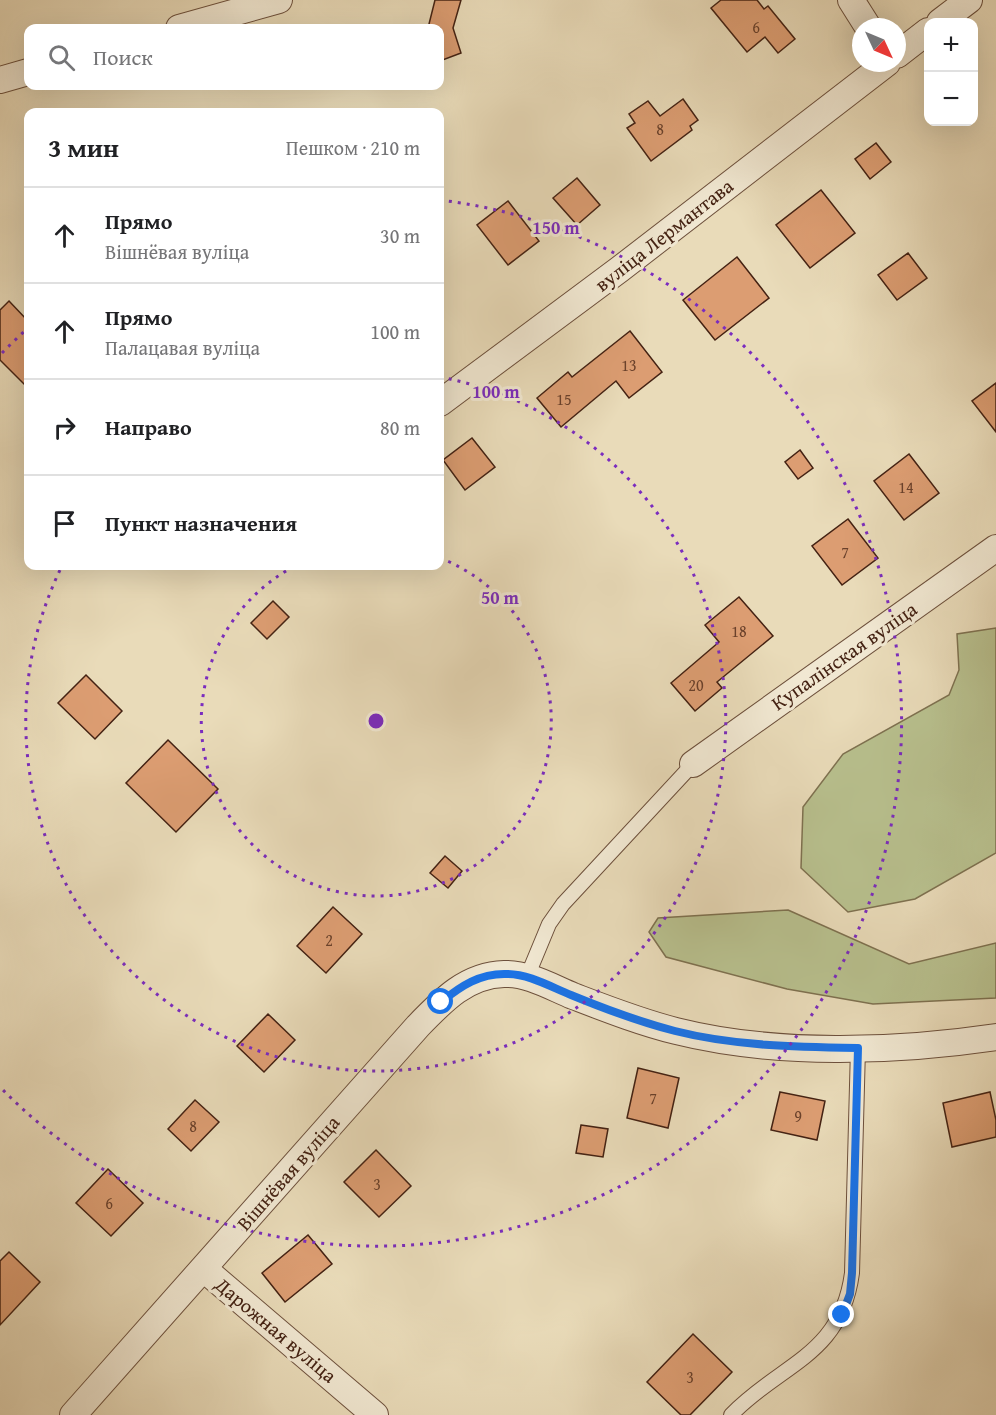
<!DOCTYPE html>
<html lang="ru">
<meta charset="utf-8">
<style>
body{margin:0;font-family:"Gentium Book Plus",serif;background:#f6f6f6;color:#202124}
.controls{position:absolute;right:18px;top:18px;display:grid;overflow:hidden;border-radius:12px;box-shadow:0 6px 24px #0002}
.controls button{width:54px;height:54px;display:grid;place-items:center;padding:0;border:0;border-bottom:2px solid #e0e0e0;background:#fff;color:#202124;font:30px sans-serif}
.compass{position:absolute;left:852px;top:18px;width:54px;height:54px;border-radius:50%;background:#fff;box-shadow:0 6px 24px #0002;rotate:134deg}
.stop{position:absolute;width:18px;height:18px;margin:-14px;border:4px solid #1a73e8;border-radius:50%;background:#fff}
.stop.end{background:#1a73e8;border-color:#fff;box-shadow:0 2px 6px #0008}
.list{margin:0;padding:0;list-style:none}
h2{display:flex;justify-content:space-between;align-items:center;height:78px;margin:0;padding:0 24px;font-size:26px}
h2 small{font-size:20px;font-weight:400;color:#757577}
.list li{display:grid;grid-template-columns:39px 1fr auto;gap:18px;align-items:center;box-sizing:border-box;height:96px;padding:0 24px;border-top:2px solid #e0e0e0}
.list b{display:block;font-size:22px;white-space:nowrap}
.list p{margin:0;font-size:20px;white-space:nowrap;color:#757577}
.list em{font-size:20px;font-style:normal;color:#757577}
.icon{flex:none;width:33px;height:33px;fill:none;stroke:currentColor;stroke-width:2;stroke-linecap:round;stroke-linejoin:round}
.map{position:relative;flex:none;width:996px;height:1415px;overflow:hidden}
.search{position:absolute;background:#fff;box-shadow:0 6px 24px #0002;left:24px;top:24px;width:420px;height:66px;display:flex;align-items:center;gap:15px;box-sizing:border-box;padding:0 21px;border-radius:12px;color:#757577;font-size:22px}
.panel{position:absolute;background:#fff;box-shadow:0 6px 24px #0002;left:24px;top:108px;width:420px;height:462px;border-radius:12px}
.map>svg:first-child{display:block}
.green{fill:#b8c08e;stroke:#7e7150;stroke-width:1.5}
.building{fill:#dc9d72;stroke:#442213;stroke-width:1.5}
.lines{fill:none;stroke-linecap:round;stroke-linejoin:round}
.service-casing{stroke:#6d503c;stroke-width:16}
.minor-casing{stroke:#6d503c;stroke-width:28}
.service{stroke:#f1e8d2;stroke-width:14}
.minor{stroke:#f1e8d2;stroke-width:26}
.route{stroke:#1a73e8;stroke-width:8}
.ring{fill:none;stroke:#7b2cbf;stroke-width:3;stroke-dasharray:3 6}
.labels{text-anchor:middle;stroke-width:6;stroke-linejoin:round;paint-order:stroke}
.number-label{font-size:16px;fill:#6a412b}
.street-label{font-size:20px;fill:#442213;stroke:#f1e8d2}
.centre{fill:#7b2cbf;stroke:#f1e8d2;stroke-width:3}
.ring-label{font-size:18px;text-anchor:middle;font-weight:bold;fill:#7b2cbf;stroke:#f1e8d2;stroke-width:6;stroke-linejoin:round;paint-order:stroke}
</style>
<div class="map">
<svg width="996" height="1415" viewBox="0 0 996 1415">
<rect width="100%" height="100%" fill="#e9dbb9"/>
<filter id="stains"><feTurbulence type="fractalNoise" baseFrequency=".00333" numOctaves="4"/><feColorMatrix values="0 0 0 0 .2 0 0 0 0 .09 0 0 0 0 .02 0 0 0 .5 -.17"/></filter>
<radialGradient id="worn" r=".72"><stop offset=".6" stop-color="#630" stop-opacity="0"/><stop offset="1" stop-color="#630" stop-opacity=".3"/></radialGradient>
<!-- green -->
<g class="green">
<polygon points="996,628 996,853 915,899 848,912 801,868 803,807 843,754 949,695 959,670 957,634"/>
<polygon points="788,910 909,964 996,943 996,998 873,1004 787,989 666,957 649,932 658,918"/>
</g>
<!-- building -->
<g class="building">
<polygon points="435,0 461,0 453,28 461,53 440,61 440,28 428,28"/>
<polygon points="721,0 757,0 764,9 768,6 795,39 778,53 765,37 747,52 711,8"/>
<polygon points="683,99 698,120 690,126 692,130 651,161 627,128 635,123 629,114 648,101 660,116"/>
<polygon points="876,143 891,162 870,179 855,159"/>
<polygon points="577,178 600,205 577,225 553,198"/>
<polygon points="821,190 855,233 810,268 776,225"/>
<polygon points="508,201 539,241 508,265 477,225"/>
<polygon points="908,253 927,278 897,300 878,275"/>
<polygon points="737,257 769,298 715,340 683,300"/>
<polygon points="9,301 28,321 28,388 0,360 0,310"/>
<polygon points="630,331 662,372 629,398 616,381 561,427 537,398 568,372 572,377"/>
<polygon points="996,383 996,432 972,401"/>
<polygon points="472,438 495,467 465,490 443,460"/>
<polygon points="800,450 813,468 798,479 785,462"/>
<polygon points="909,454 939,493 904,520 874,481"/>
<polygon points="848,519 878,558 842,585 812,546"/>
<polygon points="739,597 773,636 717,682 722,688 695,711 671,683 719,642 705,625"/>
<polygon points="273,601 289,617 267,639 251,623"/>
<polygon points="86,675 122,711 95,739 58,703"/>
<polygon points="168,740 218,789 176,832 126,783"/>
<polygon points="445,856 462,871 448,888 430,873"/>
<polygon points="333,907 362,934 326,973 297,946"/>
<polygon points="268,1014 295,1040 264,1072 237,1046"/>
<polygon points="638,1068 679,1078 668,1128 627,1118"/>
<polygon points="780,1092 825,1101 817,1140 771,1130"/>
<polygon points="990,1092 996,1120 996,1137 952,1147 943,1103"/>
<polygon points="195,1100 219,1122 191,1151 168,1129"/>
<polygon points="581,1125 608,1129 603,1157 576,1153"/>
<polygon points="376,1150 411,1186 379,1217 344,1182"/>
<polygon points="108,1169 143,1203 111,1236 76,1203"/>
<polygon points="308,1235 332,1264 285,1302 262,1273"/>
<polygon points="9,1252 40,1282 0,1325 0,1261"/>
<polygon points="693,1334 732,1372 690,1415 681,1415 647,1382"/>
</g>
<g class="lines">
<!-- service casing -->
<g class="service-casing">
<g id="service">
<polyline points="527,977 549,924 563,904 693,764"/>
<path d="M731,1415C781,1363 841,1356 852,1273L858,1048"/>
</g>
</g>
<!-- minor casing -->
<g class="minor-casing">
<g id="minor">
<polyline points="851,0 868,27"/>
<polyline points="940,22 969,0"/>
<polyline points="179,28 279,0"/>
<polyline points="897,55 928,31"/>
<polyline points="0,80 28,72"/>
<polyline points="440,403 620,269 887,63"/>
<polyline points="693,764 996,548"/>
<polyline points="204,1269 375,1415"/>
<path d="M73,1415L418,1026C443,1000 467,975 504,974C528,973 551,987 573,996C607,1009 640,1022 676,1031C776,1056 895,1052 996,1037"/>
</g>
</g>
<!-- service -->
<use href="#service" class="service"/>
<!-- minor -->
<use href="#minor" class="minor"/>
</g>
<g class="lines">
<!-- route -->
<path class="route" d="M441,1002C461,986 480,973 507,974C529,974 551,987 571,995C605,1009 640,1022 675,1031C734,1046 797,1047 858,1048L852,1273L850,1294L842,1315"/>
</g>
<!-- distance rings -->
<g class="ring">
<path d="M440 558A175 175 0 1 1 295 566"/>
<path d="M440 377A350 350 0 1 1 61 568"/>
<path d="M2 353A525 525 0 0 1 28 328M440 200A525 525 0 1 1 2 1089"/>
</g>
<g class="labels">
<!-- number labels -->
<g class="number-label">
<text x="756" y="33">6</text>
<text x="660" y="135">8</text>
<text x="629" y="371">13</text>
<text x="564" y="405">15</text>
<text x="906" y="493">14</text>
<text x="845" y="558">7</text>
<text x="739" y="637">18</text>
<text x="696" y="691">20</text>
<text x="329" y="946">2</text>
<text x="653" y="1104">7</text>
<text x="798" y="1122">9</text>
<text x="193" y="1132">8</text>
<text x="377" y="1190">3</text>
<text x="109" y="1209">6</text>
<text x="690" y="1383">3</text>
</g>
<!-- street labels -->
<g class="street-label">
<text transform="translate(664 235) rotate(-38)" y="7">вуліца Лермантава</text>
<text transform="translate(844 656) rotate(-35)" y="7">Купалінская вуліца</text>
<text transform="translate(288 1173) rotate(-49)" y="7">Вішнёвая вуліца</text>
<text transform="translate(276 1330) rotate(40)" y="7">Дарожная вуліца</text>
</g>
</g>
<circle cx="376" cy="721" r="9" class="centre"/>
<g class="ring-label">
<text x="556" y="234">150 m</text>
<text x="496" y="398">100 m</text>
<text x="500" y="604">50 m</text>
</g>
<rect width="100%" height="100%" filter="url(#stains)"/>
<rect width="100%" height="100%" fill="url(#worn)"/>
</svg>
<div class="controls">
<button>+</button>
<button>−</button>
</div>
<svg class="compass" viewBox="-18 -18 36 36"><path d="M0-13l5 13h-10z" fill="#e53935"/><path d="M0 13l5-13h-10z" fill="#757577"/></svg>
<div class="stop" style="left:441px;top:1002px"></div>
<div class="stop end" style="left:842px;top:1315px"></div>
<div class="search"><svg class="icon" aria-label="search" viewBox="0 0 24 24"><circle cx="10" cy="10" r="6"/><path d="M15 15l6 6"/></svg>Поиск</div>
<section class="panel">
<h2>3 мин<small>Пешком · 210 m</small></h2>
<ul class="list">
<li><svg class="icon" aria-label="ahead" viewBox="0 0 24 24"><path d="M12 20V5M6 11l6-6 6 6"/></svg><div><b>Прямо</b><p>Вішнёвая вуліца</p></div><em>30 m</em></li>
<li><svg class="icon" aria-label="ahead" viewBox="0 0 24 24"><path d="M12 20V5M6 11l6-6 6 6"/></svg><div><b>Прямо</b><p>Палацавая вуліца</p></div><em>100 m</em></li>
<li><svg class="icon" aria-label="right" viewBox="0 0 24 24"><path d="M7 20v-9h11M14 6l5 5-5 5"/></svg><div><b>Направо</b></div><em>80 m</em></li>
<li><svg class="icon" aria-label="arrive" viewBox="0 0 24 24"><path d="M6 21V4h12l-3 4 3 4H6"/></svg><div><b>Пункт назначения</b></div></li>
</ul>
</section>
</div>
